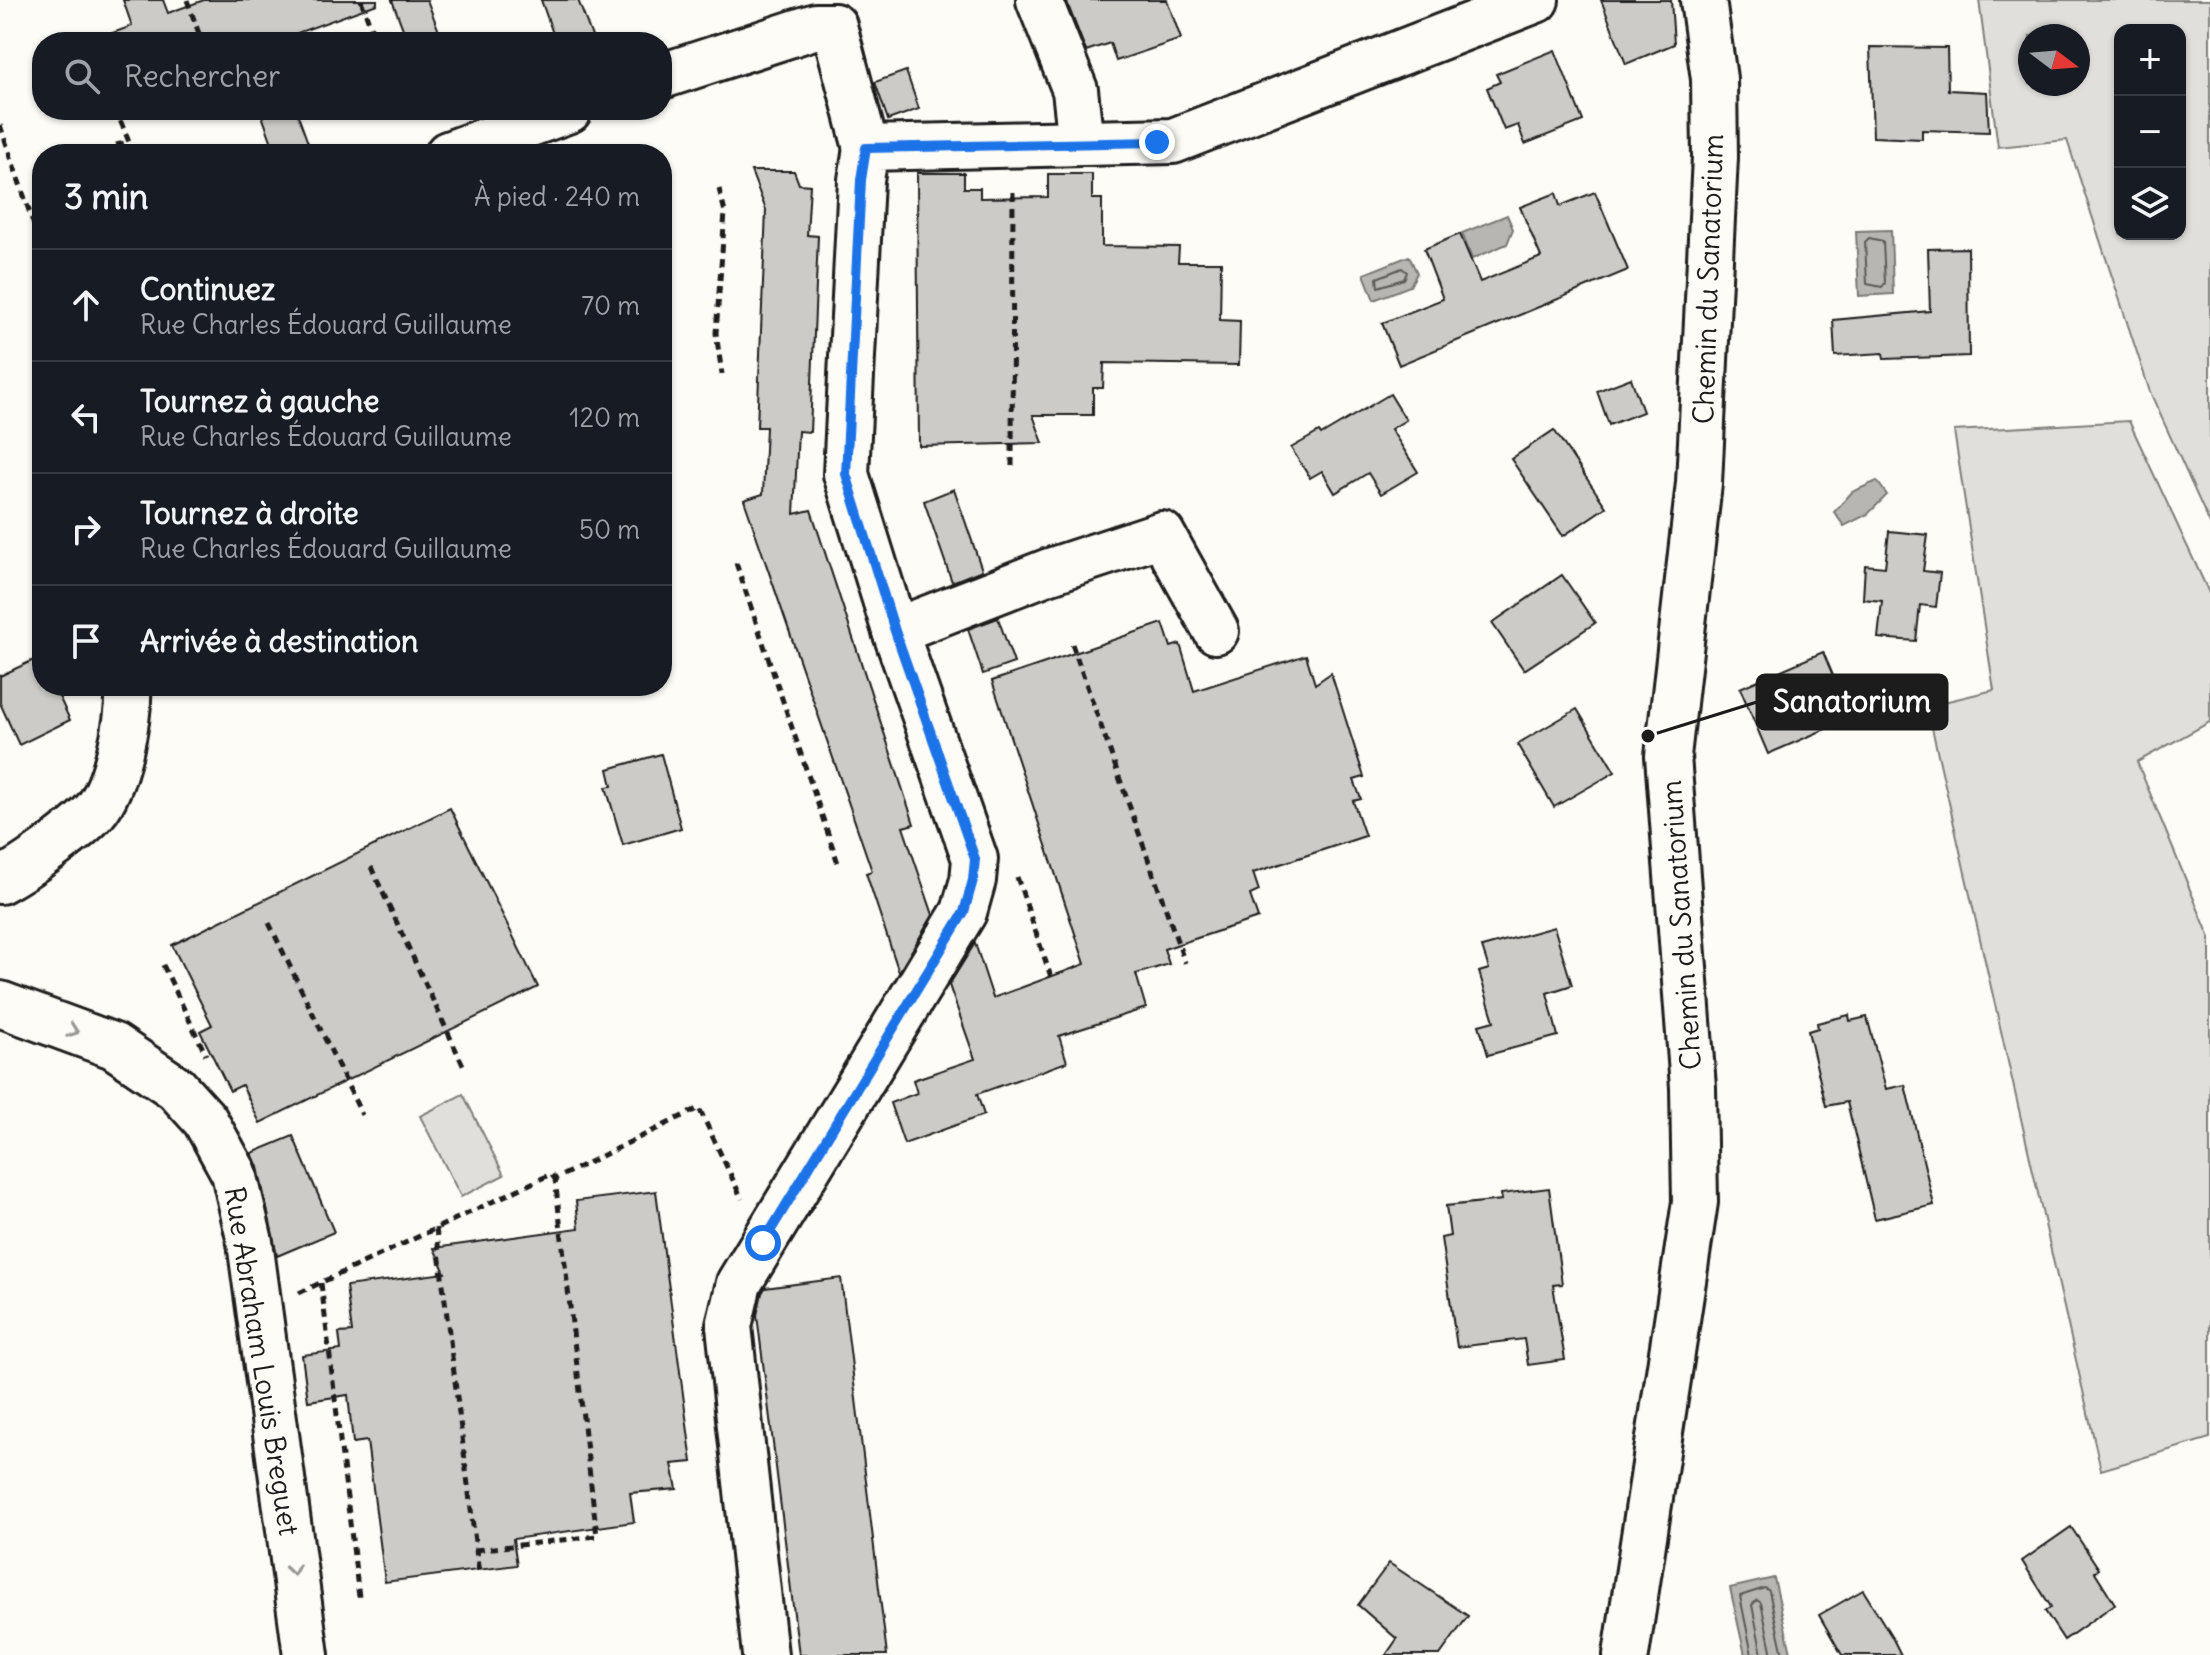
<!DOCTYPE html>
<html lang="fr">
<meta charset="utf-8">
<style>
body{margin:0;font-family:Delius,sans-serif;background:#242831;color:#f1f3f6}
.controls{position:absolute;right:24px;top:24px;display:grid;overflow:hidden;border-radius:16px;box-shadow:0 2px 6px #0004}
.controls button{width:72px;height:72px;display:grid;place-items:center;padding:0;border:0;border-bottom:2px solid #363941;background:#171b24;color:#f1f3f6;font:40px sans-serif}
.compass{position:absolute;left:2018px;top:24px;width:72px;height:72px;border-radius:50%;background:#171b24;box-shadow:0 2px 6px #0004;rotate:106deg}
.stop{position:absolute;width:24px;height:24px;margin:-18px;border:6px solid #1a73e8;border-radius:50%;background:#fff}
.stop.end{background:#1a73e8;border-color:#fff;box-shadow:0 2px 8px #0008}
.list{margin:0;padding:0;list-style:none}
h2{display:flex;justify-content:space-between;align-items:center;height:104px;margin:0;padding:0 32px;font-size:34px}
h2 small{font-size:26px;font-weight:400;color:#9ea1a6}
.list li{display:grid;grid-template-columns:52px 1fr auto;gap:24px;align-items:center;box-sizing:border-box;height:112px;padding:0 32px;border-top:2px solid #363941}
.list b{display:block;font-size:30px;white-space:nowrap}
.list p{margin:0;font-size:26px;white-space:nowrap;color:#9ea1a6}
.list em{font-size:26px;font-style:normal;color:#9ea1a6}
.icon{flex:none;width:44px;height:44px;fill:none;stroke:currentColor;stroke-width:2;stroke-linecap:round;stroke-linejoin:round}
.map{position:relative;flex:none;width:2210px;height:1655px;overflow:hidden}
.search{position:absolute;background:#171b24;box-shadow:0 2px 6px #0004;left:32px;top:32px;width:640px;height:88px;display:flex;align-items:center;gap:20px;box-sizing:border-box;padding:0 28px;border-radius:32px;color:#9ea1a6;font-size:30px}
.panel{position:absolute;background:#171b24;box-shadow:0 2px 6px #0004;left:32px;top:144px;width:640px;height:552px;border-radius:32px}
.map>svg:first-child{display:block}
.green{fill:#e0dfdb;stroke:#7e7e7c;stroke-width:2;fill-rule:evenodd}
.water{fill:#b7b6b2;stroke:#797876;stroke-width:2}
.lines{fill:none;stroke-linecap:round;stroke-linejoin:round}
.shore{stroke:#5a5a58;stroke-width:2}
.building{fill:#cccbc8;stroke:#1c1c1c;stroke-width:2}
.minor-casing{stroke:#1c1c1c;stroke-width:50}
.path{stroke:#1c1c1c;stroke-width:5;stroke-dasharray:8 6;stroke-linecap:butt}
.minor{stroke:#fdfcf7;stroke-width:44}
.oneway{stroke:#989794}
.route{stroke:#1a73e8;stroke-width:10}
.labels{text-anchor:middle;stroke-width:7;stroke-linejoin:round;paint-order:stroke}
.street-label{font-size:28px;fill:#1c1c1c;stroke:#fdfcf7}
.leader{fill:none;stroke:#1c1c1c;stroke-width:3}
.callout-dot{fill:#1c1c1c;stroke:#fdfcf7;stroke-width:3}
.callout{fill:#1c1c1c;stroke:#1c1c1c;stroke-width:3}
.callout-label{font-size:30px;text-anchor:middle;font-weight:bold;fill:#fff}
</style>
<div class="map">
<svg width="2210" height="1655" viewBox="0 0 2210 1655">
<rect width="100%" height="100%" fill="#fdfcf7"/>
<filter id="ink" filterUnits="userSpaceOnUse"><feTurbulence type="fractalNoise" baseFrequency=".0125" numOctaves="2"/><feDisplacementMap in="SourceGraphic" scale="16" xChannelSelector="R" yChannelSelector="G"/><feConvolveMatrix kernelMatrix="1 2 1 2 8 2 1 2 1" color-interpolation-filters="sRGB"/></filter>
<g filter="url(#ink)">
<!-- green -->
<g class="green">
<path d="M1979,0H2210V524L2150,392L2067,140L1998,147ZM2120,30H2180V234H2120ZM2030,36H2078V84H2030Z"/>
<polygon points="2129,421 2210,595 2210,722 2137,762 2210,938 2210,1438 2101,1470 1927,706 1994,690 1954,431"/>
<polygon points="463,1094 504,1175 461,1197 420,1116"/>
</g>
<!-- water -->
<g class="water">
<polygon points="1507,215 1513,229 1507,244 1472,259 1462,233"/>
<polygon points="1891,230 1893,294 1859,296 1856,231"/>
<polygon points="1409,256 1417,273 1410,286 1374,300 1364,274"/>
<polygon points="1877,481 1887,495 1868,514 1844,526 1834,512 1852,492"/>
<polygon points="1774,1578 1791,1653 1745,1655 1730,1588"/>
</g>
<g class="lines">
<!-- shore -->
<g class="shore">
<polygon points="1869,238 1883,241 1885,283 1882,287 1867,284 1865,242"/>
<polygon points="1402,268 1407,272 1404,279 1378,287 1377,278"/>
<polyline points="1752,1655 1740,1596 1765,1588 1769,1591 1783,1655"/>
<polyline points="1762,1655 1752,1605 1757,1600 1761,1603 1772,1655"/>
</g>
</g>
<!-- building -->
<g class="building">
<polygon points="123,0 163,0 168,13 204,0 377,0 377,4 297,33 300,42 100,42 99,38 132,26"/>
<polygon points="392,0 427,0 443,42 408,42"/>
<polygon points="541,0 578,0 594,42 556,42"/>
<polygon points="1066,0 1167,0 1181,39 1116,61 1110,43 1086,51"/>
<polygon points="1601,0 1671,0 1674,44 1626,64"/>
<polygon points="1870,47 1947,48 1948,90 1987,92 1989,132 1922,130 1922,139 1873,137"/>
<polygon points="1555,50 1583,121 1525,144 1518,125 1504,130 1487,88 1500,82 1496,74"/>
<polygon points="906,71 919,109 888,120 875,82"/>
<polygon points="260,110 296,110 312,154 276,154"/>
<polygon points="751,171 794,171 799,184 810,185 807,235 818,236 810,432 798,431 794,514 811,510 914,824 903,827 933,915 899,972 866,873 872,871 744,500 763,494 766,427 757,427 766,210"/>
<polygon points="917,173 964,173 964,188 980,188 980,198 1048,197 1048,174 1092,174 1092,199 1102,199 1102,246 1179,247 1178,262 1221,262 1220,320 1240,321 1239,365 1104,363 1103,388 1093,388 1093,415 1033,415 1043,443 919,446"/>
<polygon points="1595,192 1628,270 1399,365 1382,323 1443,299 1424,249 1460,234 1480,282 1541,257 1520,207 1556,193 1560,206"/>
<polygon points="1968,248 1969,356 1884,359 1883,353 1835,356 1833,320 1930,311 1928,249"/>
<polygon points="1631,378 1643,412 1609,425 1597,391"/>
<polygon points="1390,394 1406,420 1391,429 1418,472 1381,494 1368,473 1335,493 1322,471 1310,478 1291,448 1319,432 1321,435"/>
<polygon points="1554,430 1606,507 1563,536 1511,459"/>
<polygon points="954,489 982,570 952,582 924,501"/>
<polygon points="1889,531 1928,535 1923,571 1940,573 1936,607 1920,605 1916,641 1878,638 1882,601 1863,599 1865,565 1885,567"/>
<polygon points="1562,575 1595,623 1524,670 1492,623"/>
<polygon points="998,618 1014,663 983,674 968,629"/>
<polygon points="1163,623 1171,647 1180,644 1194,691 1306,655 1315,684 1331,673 1364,777 1354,780 1361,799 1353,801 1365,836 1253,873 1259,891 1250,895 1258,918 1164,949 1169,964 1136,974 1146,1008 1059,1036 1067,1062 977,1094 984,1115 904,1144 890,1103 917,1093 913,1080 975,1059 949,985 975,943 993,998 1085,964 992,681"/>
<polygon points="1823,652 1851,718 1768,754 1740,688"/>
<polygon points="42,656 42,686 54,686 70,720 19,745 0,703 0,676"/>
<polygon points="1577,709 1615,772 1554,807 1517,744"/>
<polygon points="661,754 681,828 623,845 606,787 612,786 608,769"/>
<polygon points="450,808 538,987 260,1123 242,1085 230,1091 200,1031 212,1025 172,945"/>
<polygon points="1554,927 1572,985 1547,993 1558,1036 1488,1055 1479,1025 1494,1021 1479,972 1489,969 1482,947"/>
<polygon points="1849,1015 1850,1021 1867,1017 1886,1089 1905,1085 1934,1205 1875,1219 1847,1102 1826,1106 1808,1031 1818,1028 1817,1023"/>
<polygon points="293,1136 334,1232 277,1256 258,1167 252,1153"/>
<polygon points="1549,1188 1562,1284 1553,1285 1565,1360 1528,1365 1524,1339 1457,1347 1441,1238 1450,1236 1446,1206 1502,1200 1501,1194"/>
<polygon points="656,1191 692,1462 672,1464 677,1489 630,1493 634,1522 513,1539 517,1565 385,1582 367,1441 353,1443 348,1395 308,1401 302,1355 341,1350 339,1333 352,1332 346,1286 445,1273 434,1248 579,1228 576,1201"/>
<polygon points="841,1278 863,1456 887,1655 799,1655 776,1467 757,1315 762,1293 765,1288"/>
<polygon points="2071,1527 2099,1569 2095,1572 2115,1604 2064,1640 2045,1611 2051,1607 2022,1561"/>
<polygon points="1389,1563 1468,1616 1440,1655 1386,1655 1397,1639 1358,1605"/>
<polygon points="1863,1590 1892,1637 1901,1655 1842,1655 1819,1615"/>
</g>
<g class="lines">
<!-- minor casing -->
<g class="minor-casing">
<g id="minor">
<polyline points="1039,0 1075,90 1081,143"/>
<polyline points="662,76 816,26 834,26 866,148"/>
<polyline points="448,154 569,110"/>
<polyline points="895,631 1047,572 1162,534 1216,631"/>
<path d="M0,881C26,867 76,832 95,811C116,787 130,717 128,686"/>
<polyline points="0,1004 114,1046 176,1088 205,1120 234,1173 250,1242 306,1655"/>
<polyline points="765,1655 729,1326 739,1283 964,912 973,880 975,859 895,631 846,474 861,180 866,148 1173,141 1536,0"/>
<polyline points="1626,1655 1695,1202 1693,1087 1668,756 1699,483 1715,157 1714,79 1703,0"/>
</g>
</g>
<!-- path -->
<g class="path">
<polyline points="187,0 202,42"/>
<polyline points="361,0 376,42"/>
<polyline points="0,125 42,249"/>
<polyline points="116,145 129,142 116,110"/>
<polyline points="719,189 725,212 716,333 722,374"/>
<polyline points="1012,466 1013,187"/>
<polyline points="736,563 838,863"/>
<polyline points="1072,644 1185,963"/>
<polyline points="371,867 463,1065"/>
<polyline points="1017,877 1051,977"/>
<polyline points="269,923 362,1115"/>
<polyline points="163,965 206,1055"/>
<polyline points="436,1228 479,1574"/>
<polyline points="321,1283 359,1597"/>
<polyline points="299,1293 551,1174 555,1179 699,1108 742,1199"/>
<polyline points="476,1550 597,1536 555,1179"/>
</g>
<!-- minor -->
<use href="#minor" class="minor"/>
</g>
<!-- one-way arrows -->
<defs><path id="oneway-chevron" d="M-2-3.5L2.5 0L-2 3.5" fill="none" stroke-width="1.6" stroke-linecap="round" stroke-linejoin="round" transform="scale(2)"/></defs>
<g class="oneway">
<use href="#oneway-chevron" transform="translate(73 1031) rotate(20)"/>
<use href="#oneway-chevron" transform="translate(293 1570) rotate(82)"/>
</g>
</g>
<g class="lines" filter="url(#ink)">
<!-- route -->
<polyline class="route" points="763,1243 964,912 973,880 975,859 895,631 846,474 861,180 866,148 1157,142"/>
</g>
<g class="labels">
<!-- street labels -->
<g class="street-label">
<text transform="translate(1708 279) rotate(-88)" y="10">Chemin du Sanatorium</text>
<text transform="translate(1681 925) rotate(-94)" y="10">Chemin du Sanatorium</text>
<text transform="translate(262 1361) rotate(81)" y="10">Rue Abraham Louis Breguet</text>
</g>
</g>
<!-- callouts -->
<path class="leader" d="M1648 736L1757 702"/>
<circle class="callout-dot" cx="1648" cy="736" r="8"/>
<rect class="callout" x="1757" y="675" width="190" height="54" rx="8"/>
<g class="callout-label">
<text x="1852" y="712">Sanatorium</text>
</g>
</svg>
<div class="controls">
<button>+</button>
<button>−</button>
<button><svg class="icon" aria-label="layers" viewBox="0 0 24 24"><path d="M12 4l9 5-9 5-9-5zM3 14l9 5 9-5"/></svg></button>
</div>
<svg class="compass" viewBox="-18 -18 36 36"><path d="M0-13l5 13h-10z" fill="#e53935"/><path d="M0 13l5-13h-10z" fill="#9ea1a6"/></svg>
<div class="stop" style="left:763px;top:1243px"></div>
<div class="stop end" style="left:1157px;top:142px"></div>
<div class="search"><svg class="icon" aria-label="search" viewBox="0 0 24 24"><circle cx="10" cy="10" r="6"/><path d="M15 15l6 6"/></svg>Rechercher</div>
<section class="panel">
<h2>3 min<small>À pied · 240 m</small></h2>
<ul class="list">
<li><svg class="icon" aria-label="ahead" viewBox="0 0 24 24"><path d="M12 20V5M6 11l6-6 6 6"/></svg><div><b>Continuez</b><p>Rue Charles Édouard Guillaume</p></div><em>70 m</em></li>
<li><svg class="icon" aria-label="left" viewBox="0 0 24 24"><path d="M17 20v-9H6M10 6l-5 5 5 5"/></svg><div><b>Tournez à gauche</b><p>Rue Charles Édouard Guillaume</p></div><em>120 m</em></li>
<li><svg class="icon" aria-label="right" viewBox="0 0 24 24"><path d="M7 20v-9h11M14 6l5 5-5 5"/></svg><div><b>Tournez à droite</b><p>Rue Charles Édouard Guillaume</p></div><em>50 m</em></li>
<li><svg class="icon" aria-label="arrive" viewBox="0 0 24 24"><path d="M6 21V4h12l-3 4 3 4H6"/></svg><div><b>Arrivée à destination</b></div></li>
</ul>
</section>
</div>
